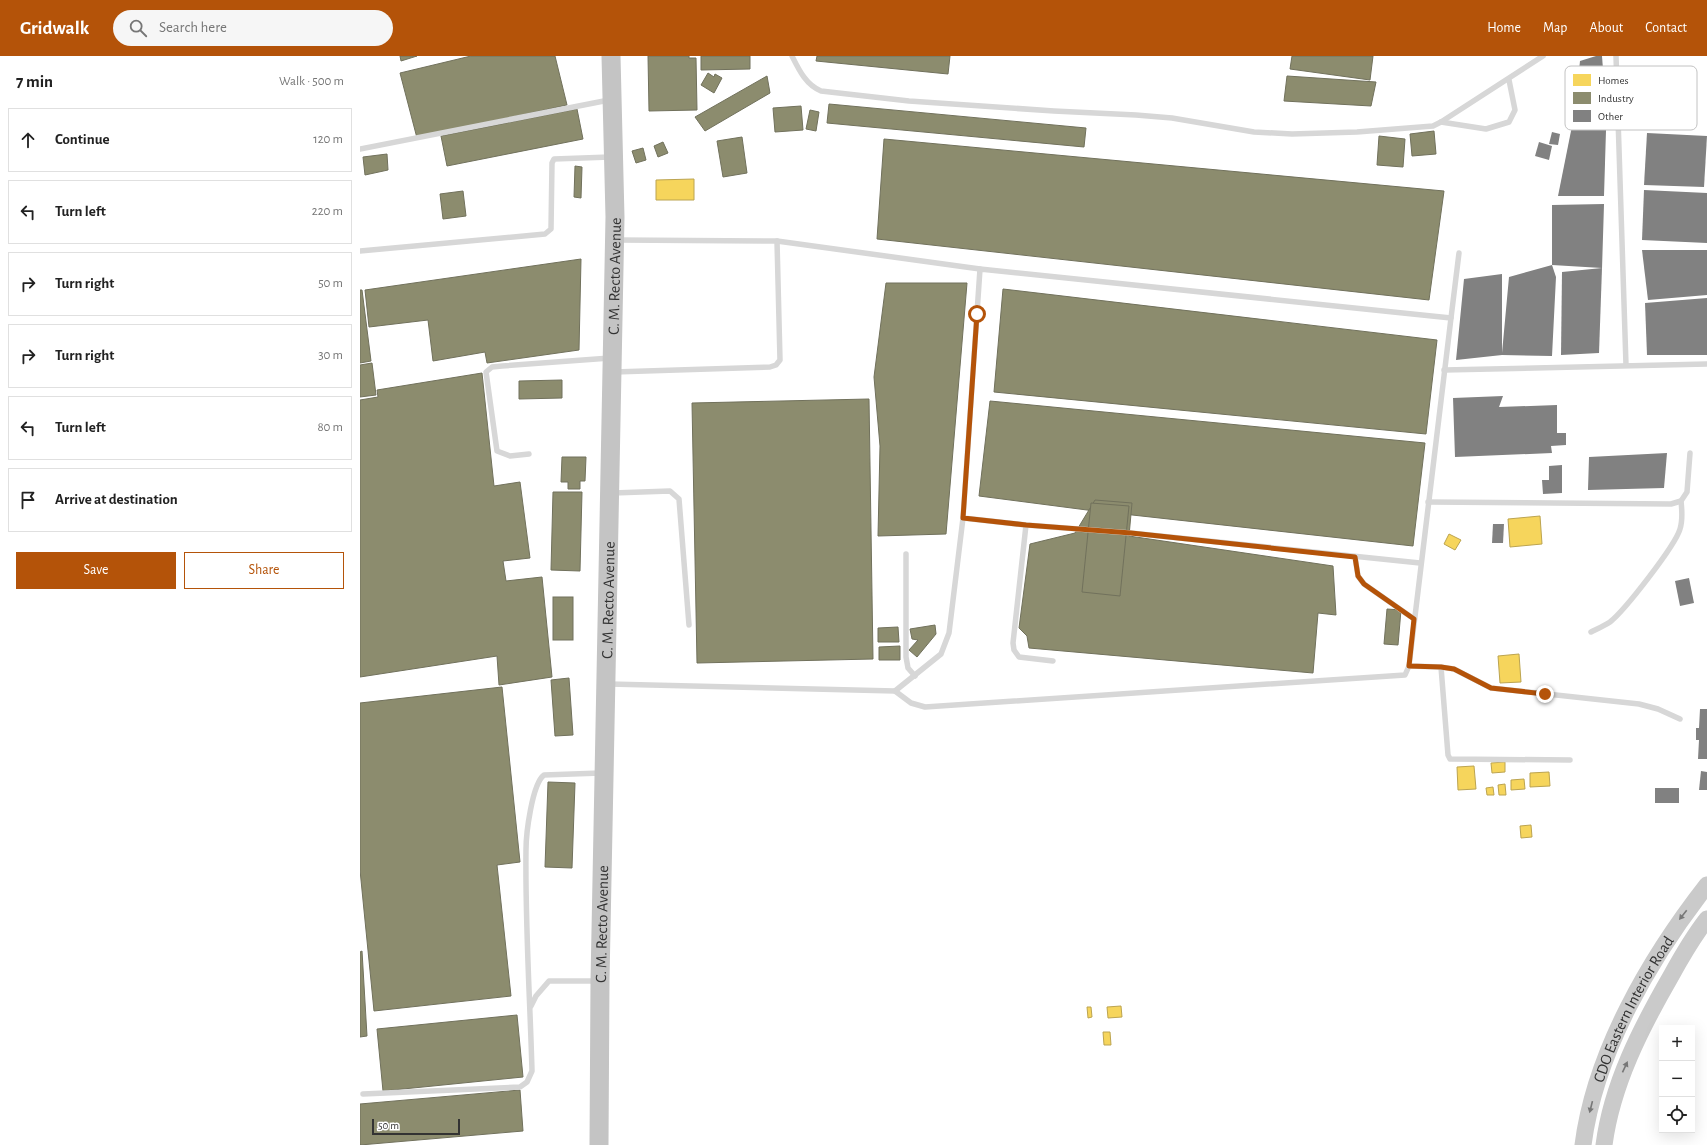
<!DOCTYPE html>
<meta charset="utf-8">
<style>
body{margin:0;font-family:"Alegreya Sans",sans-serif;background:#f6f6f6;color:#222}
.controls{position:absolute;right:12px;bottom:12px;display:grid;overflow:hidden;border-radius:0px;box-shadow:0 4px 16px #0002}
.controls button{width:36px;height:36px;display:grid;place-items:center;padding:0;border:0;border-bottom:1px solid #e0e0e0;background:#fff;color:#222;font:20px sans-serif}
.scale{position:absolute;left:12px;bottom:10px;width:88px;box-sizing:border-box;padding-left:4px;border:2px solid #333;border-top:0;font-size:11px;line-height:14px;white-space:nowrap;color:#333;-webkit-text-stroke:3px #fff;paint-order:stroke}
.stop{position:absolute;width:12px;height:12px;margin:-9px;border:3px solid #b45309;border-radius:50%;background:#fff}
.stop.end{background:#b45309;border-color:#fff;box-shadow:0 1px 4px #0008}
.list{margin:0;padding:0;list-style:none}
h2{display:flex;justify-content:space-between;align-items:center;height:52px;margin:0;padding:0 16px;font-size:17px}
h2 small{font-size:13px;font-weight:400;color:#767676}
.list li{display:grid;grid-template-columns:26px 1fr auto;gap:12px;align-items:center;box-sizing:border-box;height:64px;margin:0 8px 8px;padding:0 8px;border:1px solid #e0e0e0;border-radius:0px}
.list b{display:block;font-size:15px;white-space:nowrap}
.list em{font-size:13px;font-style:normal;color:#767676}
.actions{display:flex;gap:8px;padding:12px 16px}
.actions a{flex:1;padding:9px 0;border:1px solid #b45309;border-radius:0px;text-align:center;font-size:14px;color:#b45309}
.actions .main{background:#b45309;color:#fff}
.icon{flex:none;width:22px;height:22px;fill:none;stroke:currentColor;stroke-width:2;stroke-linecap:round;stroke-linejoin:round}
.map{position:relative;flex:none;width:1347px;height:1089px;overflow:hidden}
header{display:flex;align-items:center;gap:24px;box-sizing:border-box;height:56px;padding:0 20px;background:#b45309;color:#fff}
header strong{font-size:19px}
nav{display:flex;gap:22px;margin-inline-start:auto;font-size:14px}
.search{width:280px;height:36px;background:#f6f6f6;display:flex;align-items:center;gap:10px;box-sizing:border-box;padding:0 14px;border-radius:22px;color:#767676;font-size:15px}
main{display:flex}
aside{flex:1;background:#fff}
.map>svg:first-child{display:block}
.homes{fill:#f6d55c;stroke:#bca450}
.industry{fill:#8c8c6e;stroke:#71715c}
.building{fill:#818181}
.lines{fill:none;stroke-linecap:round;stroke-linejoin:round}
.lane{stroke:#d7d7d7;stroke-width:5.5}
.primary{stroke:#cacaca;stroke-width:17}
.highway{stroke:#c4c4c4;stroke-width:19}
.oneway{fill:#777}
.route{stroke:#b45309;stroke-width:5}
.labels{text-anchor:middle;stroke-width:4;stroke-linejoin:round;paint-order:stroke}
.street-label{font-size:16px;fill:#333;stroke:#fff}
.key{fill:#fff;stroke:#c2c2c2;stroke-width:1}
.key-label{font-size:11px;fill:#333}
</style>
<header>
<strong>Gridwalk</strong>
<div class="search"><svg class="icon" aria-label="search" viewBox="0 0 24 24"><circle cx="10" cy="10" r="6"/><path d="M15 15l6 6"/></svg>Search here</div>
<nav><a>Home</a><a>Map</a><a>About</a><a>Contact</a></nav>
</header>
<main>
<aside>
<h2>7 min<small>Walk · 500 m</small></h2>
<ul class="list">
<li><svg class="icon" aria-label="ahead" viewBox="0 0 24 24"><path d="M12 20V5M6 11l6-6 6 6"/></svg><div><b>Continue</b></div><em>120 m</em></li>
<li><svg class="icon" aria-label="left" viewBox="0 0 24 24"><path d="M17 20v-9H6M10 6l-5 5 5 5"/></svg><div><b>Turn left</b></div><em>220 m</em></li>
<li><svg class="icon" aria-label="right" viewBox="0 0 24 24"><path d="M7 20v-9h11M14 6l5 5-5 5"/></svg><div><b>Turn right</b></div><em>50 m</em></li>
<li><svg class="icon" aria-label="right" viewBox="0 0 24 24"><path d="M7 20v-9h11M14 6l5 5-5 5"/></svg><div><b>Turn right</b></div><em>30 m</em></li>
<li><svg class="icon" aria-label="left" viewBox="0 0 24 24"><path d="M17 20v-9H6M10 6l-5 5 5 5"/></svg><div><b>Turn left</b></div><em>80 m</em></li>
<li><svg class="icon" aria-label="arrive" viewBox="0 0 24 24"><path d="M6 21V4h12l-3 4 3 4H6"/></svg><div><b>Arrive at destination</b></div></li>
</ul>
<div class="actions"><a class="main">Save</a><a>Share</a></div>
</aside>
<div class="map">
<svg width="1347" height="1089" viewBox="0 0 1347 1089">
<rect width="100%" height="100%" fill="#fff"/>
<!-- homes -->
<g class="homes">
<polygon points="334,123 334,144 296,144 296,124"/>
<polygon points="1180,460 1182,488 1150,491 1148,463"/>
<polygon points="1089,478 1101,484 1095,494 1084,488"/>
<polygon points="1159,598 1161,626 1140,627 1138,600"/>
<polygon points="1145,706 1145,716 1132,717 1131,707"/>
<polygon points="1114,710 1116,733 1098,734 1097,711"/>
<polygon points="1189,716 1190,730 1170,731 1170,717"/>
<polygon points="1164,723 1165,733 1151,734 1151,724"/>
<polygon points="1145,728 1146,739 1139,739 1138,729"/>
<polygon points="1133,731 1134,739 1127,739 1126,732"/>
<polygon points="1171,769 1172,781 1161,782 1160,770"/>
<polygon points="761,950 762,961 748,962 747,951"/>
<polygon points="727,951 731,951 732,961 728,962"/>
<polygon points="743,976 750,976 751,989 744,989"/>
</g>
<!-- industry -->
<g class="industry">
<polygon points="40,0 57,0 41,5"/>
<polygon points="111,0 195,0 207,49 57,82 40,17"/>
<polygon points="288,0 329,0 329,2 336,2 337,54 289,55"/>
<polygon points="341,0 390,0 390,13 341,14"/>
<polygon points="457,0 590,0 588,18 456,5"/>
<polygon points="932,0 1013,0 1010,24 930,13"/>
<polygon points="348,17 354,21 355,18 362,22 354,37 341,29"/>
<polygon points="407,20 410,37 345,75 335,61"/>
<polygon points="927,20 1016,26 1011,50 924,45"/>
<polygon points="469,48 726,72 724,91 467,67"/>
<polygon points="441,50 443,74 415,76 413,52"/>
<polygon points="217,53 223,83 87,110 81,80"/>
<polygon points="450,54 459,56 456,75 446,73"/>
<polygon points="1074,75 1076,98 1052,100 1050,78"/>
<polygon points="1019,80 1045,83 1043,111 1017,109"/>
<polygon points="382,81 387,117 363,121 357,85"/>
<polygon points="524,83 1084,135 1069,244 517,183"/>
<polygon points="303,86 308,97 298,101 294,90"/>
<polygon points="283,92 286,104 276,107 272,95"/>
<polygon points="27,98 28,114 5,119 3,101"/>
<polygon points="215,110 222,111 221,142 214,141"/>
<polygon points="103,135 106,160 83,163 80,138"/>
<polygon points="221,203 219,294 127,307 125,296 73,305 68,264 9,271 5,234"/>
<polygon points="526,227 607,227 586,478 518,480 520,390 514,321"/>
<polygon points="643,233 1077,284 1066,378 634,336"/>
<polygon points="0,234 2,234 11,305 0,307"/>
<polygon points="12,307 16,339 0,341 0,309"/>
<polygon points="122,317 134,430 160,426 170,502 143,505 146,525 182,521 192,621 139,629 137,600 0,621 0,344 18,341 17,334"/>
<polygon points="202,324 202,342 159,343 159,325"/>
<polygon points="509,343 513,603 337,607 332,347"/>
<polygon points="630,345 1065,387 1053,490 727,454 619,440"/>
<polygon points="202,401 226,401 225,425 220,425 220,433 208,433 208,426 201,426"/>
<polygon points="193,436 222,436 220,515 191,514"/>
<polygon points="735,444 772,447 769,480 973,510 976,559 958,557 953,617 669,592 667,580 659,572 670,488 715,477"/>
<polygon points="731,447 769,450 760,540 722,536"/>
<rect x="193" y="541" width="20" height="43"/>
<polygon points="1027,553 1041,554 1038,589 1024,588"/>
<polygon points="575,569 576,578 557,601 549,594 558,584 552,583 550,573"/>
<polygon points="538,571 539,586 518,586 518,572"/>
<polygon points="540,590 540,604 519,604 519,591"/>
<polygon points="209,622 213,679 195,680 191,624"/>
<polygon points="142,631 160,806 137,809 151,940 14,955 0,814 0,647"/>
<polygon points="188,726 215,727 212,812 185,811"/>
<polygon points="2,895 7,980 0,981 0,896"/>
<polygon points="157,959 163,1021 23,1035 17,973"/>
<polygon points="160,1034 163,1075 0,1089 0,1048"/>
</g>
<!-- building -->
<g class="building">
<polygon points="1236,0 1242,0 1247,67 1214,62 1220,5"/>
<polygon points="1212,70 1246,74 1244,140 1198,140"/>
<polygon points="1192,76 1200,78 1198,89 1189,88"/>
<polygon points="1287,77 1347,80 1344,131 1284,129"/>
<polygon points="1179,86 1192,90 1189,104 1175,100"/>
<polygon points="1284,134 1347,137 1347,187 1282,184"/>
<polygon points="1244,148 1242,212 1192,209 1192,149"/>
<polygon points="1282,194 1347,194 1347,239 1288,244"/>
<polygon points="1192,209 1196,221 1192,300 1142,299 1096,304 1104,223 1142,218 1142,297 1149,221"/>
<polygon points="1242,212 1239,297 1201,299 1202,216"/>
<polygon points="1347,242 1347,299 1287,299 1285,247"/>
<polygon points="1143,340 1139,351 1197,349 1197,377 1206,377 1206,389 1191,390 1192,397 1095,401 1093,342"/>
<polygon points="1307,397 1304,432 1228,434 1229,401"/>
<polygon points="1202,409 1202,437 1183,438 1182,424 1189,424 1189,410"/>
<polygon points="1133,468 1144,468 1143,487 1132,487"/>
<polygon points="1329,522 1334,547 1320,550 1315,525"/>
<polygon points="1340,653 1347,653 1347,703 1338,703 1339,684 1336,684 1336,672 1339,672"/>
<polygon points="1341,715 1347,716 1347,734 1339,734"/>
<rect x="1295" y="732" width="24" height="15"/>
</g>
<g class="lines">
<!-- lane -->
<g class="lane">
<path d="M432,0C439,14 446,29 461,35L549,45L694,55L776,59L812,62L894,76L932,78L997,76L1073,70L1081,66L1183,0"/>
<polyline points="1256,0 1266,309"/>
<polyline points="1081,66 1126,73 1149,66 1155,54 1149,24"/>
<polyline points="0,93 249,44"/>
<polyline points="417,185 620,213"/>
<polyline points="0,195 185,178 191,173 192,107 194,103 250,101"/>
<polyline points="1084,314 1347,308"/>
<polyline points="254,316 410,311 416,309 420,304 417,185 257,184"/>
<polyline points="169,398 150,400 137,395 126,316 132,311 142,310 250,302"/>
<polyline points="253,437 310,435 319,443 329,569"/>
<polyline points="1068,446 1311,448 1321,445 1327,436 1330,397"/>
<polyline points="603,462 666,469 771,477 1060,507"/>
<polyline points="666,469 653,587 654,594 659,601 693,605"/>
<polyline points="546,498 546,601 548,612 555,620"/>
<polyline points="995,501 998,520 1004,528 1054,563"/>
<path d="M1231,576C1237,573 1244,570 1250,566C1265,554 1315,490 1320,473C1323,464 1322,454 1321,445"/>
<polyline points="1049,610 1081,611 1094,613 1131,632 1279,648 1298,653 1320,663"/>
<polyline points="1081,611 1088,699 1090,703 1210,704"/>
<polyline points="249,628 535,635 581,598 589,577 603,462 620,213 1091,262 1099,197"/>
<polyline points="535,635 551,647 565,651 1045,619 1049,610 1091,262"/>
<polyline points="171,950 176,940 189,925 237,925"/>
<path d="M3,1038L160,1031L167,1026L172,1015C170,942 165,867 166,794C166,778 172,728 184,719L241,717"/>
</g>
<!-- primary -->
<g class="primary">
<path id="s1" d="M1223,1089C1235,996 1290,902 1347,829"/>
<path d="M1244,1089C1252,1028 1281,972 1311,920C1322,900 1333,881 1347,863"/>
</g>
<!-- highway -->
<path class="highway" id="s2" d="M239,1089L240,925L255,161L251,0"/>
</g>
<!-- one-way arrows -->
<defs><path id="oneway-solid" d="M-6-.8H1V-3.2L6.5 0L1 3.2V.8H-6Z"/></defs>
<g class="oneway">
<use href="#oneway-solid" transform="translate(1323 859) rotate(128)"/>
<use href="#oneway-solid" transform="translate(1265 1011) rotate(-65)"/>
<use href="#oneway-solid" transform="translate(1231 1051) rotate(104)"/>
</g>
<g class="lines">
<!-- route -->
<polyline class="route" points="617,258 603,462 666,469 771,477 995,501 998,520 1004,528 1054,563 1049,610 1081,611 1094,613 1131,632 1185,638"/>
</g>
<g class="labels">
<!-- street labels -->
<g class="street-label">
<text dy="6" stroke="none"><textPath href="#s2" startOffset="869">C. M. Recto Avenue</textPath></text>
<text dy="6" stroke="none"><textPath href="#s2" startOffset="545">C. M. Recto Avenue</textPath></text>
<text dy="6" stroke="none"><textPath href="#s2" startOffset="221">C. M. Recto Avenue</textPath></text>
<text dy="6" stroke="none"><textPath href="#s1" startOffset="146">CDO Eastern Interior Road</textPath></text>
</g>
</g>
<!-- legend -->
<rect x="1205" y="10" width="132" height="64" rx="6" class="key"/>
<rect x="1213" y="18" width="18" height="12" fill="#f6d55c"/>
<rect x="1213" y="36" width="18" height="12" fill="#8c8c6e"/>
<rect x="1213" y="54" width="18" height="12" fill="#818181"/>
<g class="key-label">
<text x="1238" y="28">Homes</text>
<text x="1238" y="46">Industry</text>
<text x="1238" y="64">Other</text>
</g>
</svg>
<div class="controls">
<button>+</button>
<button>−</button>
<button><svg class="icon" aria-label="locate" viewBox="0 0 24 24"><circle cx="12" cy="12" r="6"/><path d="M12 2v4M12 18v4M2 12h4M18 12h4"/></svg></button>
</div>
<div class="scale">50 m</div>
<div class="stop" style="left:617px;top:258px"></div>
<div class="stop end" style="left:1185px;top:638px"></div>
</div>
</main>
